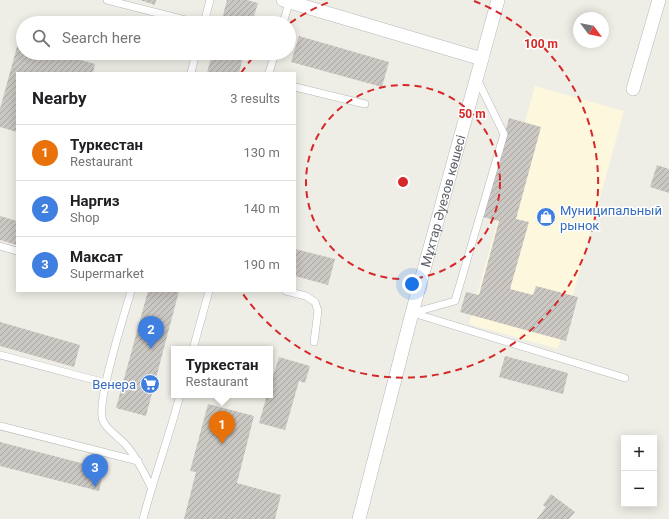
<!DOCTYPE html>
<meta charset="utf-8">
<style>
body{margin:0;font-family:Roboto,sans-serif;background:#f6f6f6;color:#202124}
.controls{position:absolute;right:12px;bottom:12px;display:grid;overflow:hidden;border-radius:0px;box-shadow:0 2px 10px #0003}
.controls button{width:36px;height:36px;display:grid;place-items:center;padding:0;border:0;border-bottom:1px solid #e0e0e0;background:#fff;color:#202124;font:20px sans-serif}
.compass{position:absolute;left:573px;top:12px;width:36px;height:36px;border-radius:50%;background:#fff;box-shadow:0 2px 10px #0003;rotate:122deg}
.you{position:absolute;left:412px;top:284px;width:14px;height:14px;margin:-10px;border:3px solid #fff;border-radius:50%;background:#1a73e8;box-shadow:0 0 0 6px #1a73e833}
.badge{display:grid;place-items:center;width:26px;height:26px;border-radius:50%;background:#db2777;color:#fff;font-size:13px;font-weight:700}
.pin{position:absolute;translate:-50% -33px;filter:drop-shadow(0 1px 2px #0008)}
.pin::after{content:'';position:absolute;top:21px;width:14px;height:12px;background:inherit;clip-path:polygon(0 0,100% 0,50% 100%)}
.popup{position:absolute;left:171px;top:346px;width:102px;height:52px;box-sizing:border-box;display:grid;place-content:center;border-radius:0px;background:#fff;filter:drop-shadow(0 1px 3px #0005);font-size:13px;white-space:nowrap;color:#757577}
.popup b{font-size:15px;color:#202124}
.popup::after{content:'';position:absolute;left:50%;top:100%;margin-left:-8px;border:8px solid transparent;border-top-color:#fff}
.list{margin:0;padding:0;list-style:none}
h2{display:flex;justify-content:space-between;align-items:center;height:52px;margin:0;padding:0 16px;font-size:17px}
h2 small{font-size:13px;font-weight:400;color:#757577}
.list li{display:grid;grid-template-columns:26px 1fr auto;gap:12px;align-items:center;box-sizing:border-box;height:56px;padding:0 16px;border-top:1px solid #e0e0e0}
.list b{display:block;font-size:15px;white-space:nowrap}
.list p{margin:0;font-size:13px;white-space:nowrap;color:#757577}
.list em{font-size:13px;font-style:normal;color:#757577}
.icon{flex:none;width:22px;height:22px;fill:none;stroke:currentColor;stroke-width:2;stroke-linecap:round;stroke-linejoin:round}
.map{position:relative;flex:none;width:669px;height:519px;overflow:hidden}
.search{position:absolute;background:#fff;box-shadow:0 2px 10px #0003;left:16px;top:16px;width:280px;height:44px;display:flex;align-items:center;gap:10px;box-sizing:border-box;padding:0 14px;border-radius:22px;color:#757577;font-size:15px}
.panel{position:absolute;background:#fff;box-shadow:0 2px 10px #0003;left:16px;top:72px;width:280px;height:220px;border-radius:0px}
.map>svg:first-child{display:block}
.commercial{fill:#fdf7dd}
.building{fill:url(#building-hatch)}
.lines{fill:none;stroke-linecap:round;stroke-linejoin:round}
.lane-casing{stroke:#b6b8bc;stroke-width:8}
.street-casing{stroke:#b6b8bc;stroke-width:14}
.lane{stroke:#fff;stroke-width:7}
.street{stroke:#fff;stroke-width:13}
.ring{fill:none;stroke:#d62828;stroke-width:2;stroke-dasharray:7 5}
.labels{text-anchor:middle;stroke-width:3;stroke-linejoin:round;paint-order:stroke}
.street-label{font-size:13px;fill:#5e6166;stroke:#fff}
.shop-label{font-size:13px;fill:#366cbe;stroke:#fff;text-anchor:start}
.centre{fill:#d62828;stroke:#fff;stroke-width:2}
.ring-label{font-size:12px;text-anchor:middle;font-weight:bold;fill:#d62828;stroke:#fff;stroke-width:3;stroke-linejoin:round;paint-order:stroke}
</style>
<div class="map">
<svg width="669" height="519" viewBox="0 0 669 519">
<defs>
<pattern id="building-hatch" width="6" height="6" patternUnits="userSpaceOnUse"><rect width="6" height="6" fill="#cbc8c3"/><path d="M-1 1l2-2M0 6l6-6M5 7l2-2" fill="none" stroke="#a8a6a2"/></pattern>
</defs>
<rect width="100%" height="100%" fill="#efeee6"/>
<!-- commercial -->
<polygon class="commercial" points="535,86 624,111 558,349 469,324"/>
<!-- building -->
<g class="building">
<polygon points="140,0 156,0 155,5"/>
<polygon points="227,0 247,0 258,3 252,23 221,23"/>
<polygon points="299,36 389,62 382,87 291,62"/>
<polygon points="18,43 23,44 23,53 56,53 95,64 93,73 17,73 17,132 0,127 0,109"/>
<polygon points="212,53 244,53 239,73 207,73"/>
<polygon points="509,118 541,127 516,219 529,222 510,289 533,295 536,286 578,297 566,341 460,312 466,292 479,295 499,221 483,217"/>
<polygon points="657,165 669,169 669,193 650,187"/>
<polygon points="0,216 17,221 17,245 0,240"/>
<polygon points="295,249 335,259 328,285 295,276"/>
<polygon points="148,291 179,291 146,416 116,408"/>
<polygon points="0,322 80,345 74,367 0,346"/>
<polygon points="505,356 568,373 563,394 499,377"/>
<polygon points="279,357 310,366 305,383 299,381 285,430 259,423 267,395 270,395 270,386"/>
<polygon points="208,404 254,416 237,483 281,495 275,519 184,519 196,472 190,471"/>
<polygon points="0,442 104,469 99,491 0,466"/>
<polygon points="551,494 575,512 569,519 537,519 546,507 543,505"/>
</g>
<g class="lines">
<!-- lane casing -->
<g class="lane-casing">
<g id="lane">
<polyline points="107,0 197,23"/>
<polyline points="204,23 210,0"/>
<polyline points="283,23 290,0"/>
<polyline points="191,73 196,53"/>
<polyline points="269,73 275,53"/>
<polyline points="295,87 365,104"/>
<polyline points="0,246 17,251"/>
<path d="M131,291C125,313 95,404 103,421C108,431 119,437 126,445C137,458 144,472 151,487"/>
<polyline points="286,291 306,296 315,302 318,311 314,342"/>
<polyline points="412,313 455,301 504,134 477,79"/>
<polyline points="413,313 625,378"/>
<polyline points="193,349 209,291"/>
<polyline points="0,355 106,383"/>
<polyline points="0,426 138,461"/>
<path d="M143,519C154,477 169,437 180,395"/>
</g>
</g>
<!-- street casing -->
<g class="street-casing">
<g id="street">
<polyline points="283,0 482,59"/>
<polyline points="633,89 659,0"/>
<path id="s1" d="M359,519L412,313L498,0"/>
</g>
</g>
<!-- lane -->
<use href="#lane" class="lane"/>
<!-- street -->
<use href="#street" class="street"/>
</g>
<!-- distance rings -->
<g class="ring">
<circle cx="403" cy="182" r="97"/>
<path d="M241 73A195 195 0 0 1 256 54M290 23A195 195 0 0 1 332 1M474 1A195 195 0 1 1 241 291"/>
</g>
<!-- icons -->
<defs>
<g id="shop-disc" transform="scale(1)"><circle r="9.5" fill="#3f7fe0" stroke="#fff"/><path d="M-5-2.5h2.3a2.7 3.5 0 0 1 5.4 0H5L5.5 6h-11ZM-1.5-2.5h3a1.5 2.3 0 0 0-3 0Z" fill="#fff"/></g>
<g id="supermarket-disc" transform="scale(1)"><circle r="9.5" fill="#3f7fe0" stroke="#fff"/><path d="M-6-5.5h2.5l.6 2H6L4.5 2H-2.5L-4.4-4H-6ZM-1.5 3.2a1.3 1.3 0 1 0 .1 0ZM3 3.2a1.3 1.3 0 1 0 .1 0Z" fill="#fff"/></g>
</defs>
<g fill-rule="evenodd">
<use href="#shop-disc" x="546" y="217"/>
<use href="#supermarket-disc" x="150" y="384"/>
</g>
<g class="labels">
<!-- street labels -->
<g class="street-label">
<text dy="5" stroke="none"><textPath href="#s1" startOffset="329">Мұхтар Әуезов көшесі</textPath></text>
</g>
<!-- shop labels -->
<g class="shop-label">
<text x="560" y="215">Муниципальный<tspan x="560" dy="15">рынок</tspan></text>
<text x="136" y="389" text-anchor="end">Венера</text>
</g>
</g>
<circle cx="403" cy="182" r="6" class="centre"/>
<g class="ring-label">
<text x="541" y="48">100 m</text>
<text x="472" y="118">50 m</text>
</g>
</svg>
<div class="controls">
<button>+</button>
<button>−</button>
</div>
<svg class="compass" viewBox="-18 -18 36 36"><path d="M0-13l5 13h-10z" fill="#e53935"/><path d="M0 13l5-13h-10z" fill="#757577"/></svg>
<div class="you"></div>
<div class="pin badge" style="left:222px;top:444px;background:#e8710a">1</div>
<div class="popup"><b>Туркестан</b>Restaurant</div>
<div class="pin badge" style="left:151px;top:349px;background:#3f7fe0">2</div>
<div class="pin badge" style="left:95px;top:487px;background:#3f7fe0">3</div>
<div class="search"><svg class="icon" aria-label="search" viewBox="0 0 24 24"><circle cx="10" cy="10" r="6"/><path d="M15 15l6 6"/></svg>Search here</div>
<section class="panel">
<h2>Nearby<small>3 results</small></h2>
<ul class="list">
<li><span class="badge" style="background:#e8710a">1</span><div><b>Туркестан</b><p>Restaurant</p></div><em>130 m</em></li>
<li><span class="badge" style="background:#3f7fe0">2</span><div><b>Наргиз</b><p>Shop</p></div><em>140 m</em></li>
<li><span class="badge" style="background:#3f7fe0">3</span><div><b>Максат</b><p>Supermarket</p></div><em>190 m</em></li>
</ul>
</section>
</div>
